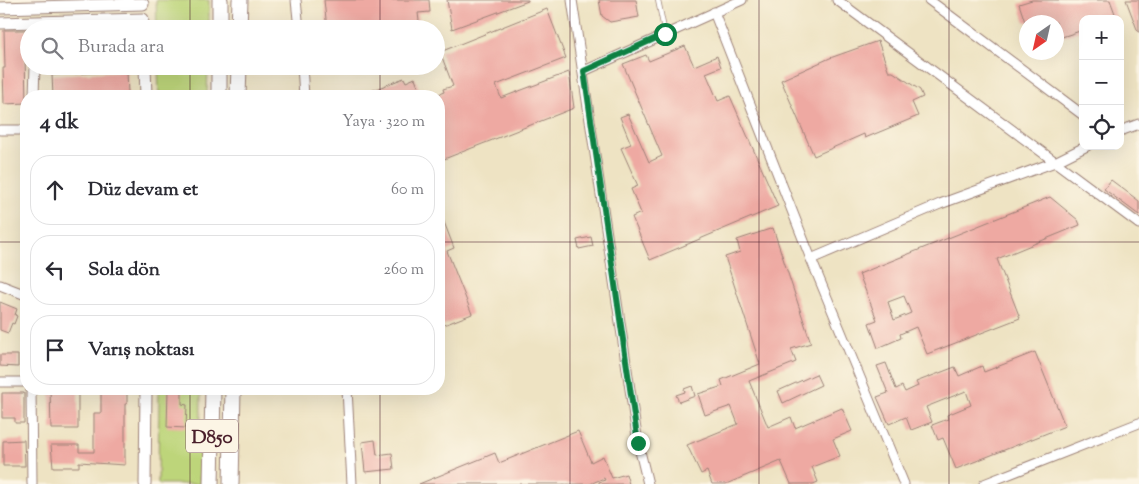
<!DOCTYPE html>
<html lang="tr">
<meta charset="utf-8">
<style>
body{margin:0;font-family:"Sorts Mill Goudy",serif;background:#f2f2f3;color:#2b2b33}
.controls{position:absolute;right:15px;top:15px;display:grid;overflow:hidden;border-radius:10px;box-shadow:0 5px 20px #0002}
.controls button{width:45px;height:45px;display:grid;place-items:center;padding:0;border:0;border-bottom:1px solid #e1e1e2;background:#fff;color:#2b2b33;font:25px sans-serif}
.compass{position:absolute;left:1019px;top:15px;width:45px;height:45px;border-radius:50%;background:#fff;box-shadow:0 5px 20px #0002;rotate:214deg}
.stop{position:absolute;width:15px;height:15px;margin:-11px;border:4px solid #0b8043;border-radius:50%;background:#fff}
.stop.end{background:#0b8043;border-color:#fff;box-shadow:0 1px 5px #0008}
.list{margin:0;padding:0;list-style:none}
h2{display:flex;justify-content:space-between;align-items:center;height:65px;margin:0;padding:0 20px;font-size:21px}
h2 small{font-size:16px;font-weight:400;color:#7c7c81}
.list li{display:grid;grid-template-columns:32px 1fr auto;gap:15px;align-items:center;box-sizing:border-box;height:70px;margin:0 10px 10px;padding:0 10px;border:1px solid #e1e1e2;border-radius:20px}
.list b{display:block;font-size:19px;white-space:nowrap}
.list em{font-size:16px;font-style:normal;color:#7c7c81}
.icon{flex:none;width:28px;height:28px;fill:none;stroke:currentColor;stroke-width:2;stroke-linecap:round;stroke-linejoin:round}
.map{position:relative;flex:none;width:1139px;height:484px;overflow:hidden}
.search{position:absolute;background:#fff;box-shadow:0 5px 20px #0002;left:20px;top:20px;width:425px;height:55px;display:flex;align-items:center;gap:12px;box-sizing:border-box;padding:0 18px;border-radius:28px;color:#7c7c81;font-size:19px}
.panel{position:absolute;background:#fff;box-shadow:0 5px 20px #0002;left:20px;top:90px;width:425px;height:305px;border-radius:20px}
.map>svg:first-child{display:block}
.green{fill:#bdd57a;stroke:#847a52}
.building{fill:#eea9a2;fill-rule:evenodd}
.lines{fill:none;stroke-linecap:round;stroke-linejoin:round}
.service-casing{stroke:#9c8177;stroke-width:6}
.minor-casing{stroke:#9c8177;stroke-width:11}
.tertiary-casing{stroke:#9c8177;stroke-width:13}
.trunk-casing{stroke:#9c8177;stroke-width:17}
.service{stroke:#fff;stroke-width:4.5}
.minor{stroke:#fff;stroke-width:9}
.tertiary{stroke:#fff;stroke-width:11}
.trunk{stroke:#fff;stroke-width:15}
.route{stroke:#0b8043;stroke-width:6}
.grid{fill:none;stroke:#4a1f2b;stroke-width:1;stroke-opacity:0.55}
.labels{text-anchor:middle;stroke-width:4;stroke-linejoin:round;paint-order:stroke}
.shield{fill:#fcf5e5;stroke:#7f5f63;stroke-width:1}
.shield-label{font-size:19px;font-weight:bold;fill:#4a1f2b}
</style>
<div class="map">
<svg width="1139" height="484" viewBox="0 0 1139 484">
<rect width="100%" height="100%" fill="#fcf5e5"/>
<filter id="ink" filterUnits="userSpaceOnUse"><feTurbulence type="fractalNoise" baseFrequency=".02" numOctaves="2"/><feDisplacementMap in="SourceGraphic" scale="10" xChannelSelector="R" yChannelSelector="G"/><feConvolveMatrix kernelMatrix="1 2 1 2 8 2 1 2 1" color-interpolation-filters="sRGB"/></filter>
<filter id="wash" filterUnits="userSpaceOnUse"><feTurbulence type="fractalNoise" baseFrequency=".0096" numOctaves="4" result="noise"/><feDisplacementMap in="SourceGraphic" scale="20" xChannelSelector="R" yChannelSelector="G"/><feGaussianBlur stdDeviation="1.12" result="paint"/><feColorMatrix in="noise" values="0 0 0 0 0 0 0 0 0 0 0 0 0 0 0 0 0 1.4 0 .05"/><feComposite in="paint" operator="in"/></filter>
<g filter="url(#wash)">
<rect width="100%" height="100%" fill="#eee3c3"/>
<!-- green -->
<g class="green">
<polygon points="156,0 209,0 209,29 157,29"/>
<polygon points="158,66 208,66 207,96 159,96"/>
<polygon points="159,389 201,389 200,484 158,484"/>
</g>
<g id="blocks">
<!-- building -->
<g class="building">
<polygon points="324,0 429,0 430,12 418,13 420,29 327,29"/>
<polygon points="447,0 528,0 528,1 452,29"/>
<polygon points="599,0 636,0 639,17 610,22 602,16"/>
<polygon points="1032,0 1110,0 1117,19 1083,19 1083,30 1056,39 1056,22 1025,22 1019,4"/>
<polygon points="1126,0 1139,0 1139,32 1138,32"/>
<polygon points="547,9 566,58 496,85 501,98 569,72 574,108 439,161 439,94 444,92 443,89 453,86 440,52"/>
<polygon points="4,30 29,30 29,55 25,55 26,103 4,104 3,68 5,68"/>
<polygon points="878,41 889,72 893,72 920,90 923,97 912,102 918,116 865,138 864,134 814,156 781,80 830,58"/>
<polygon points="685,46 694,66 717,56 721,67 706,73 718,101 730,96 778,206 650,260 632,217 641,213 631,189 638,186 621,148 631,144 620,117 628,114 649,162 662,156 623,64 646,55 649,61"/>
<polygon points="127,71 128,94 53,96 52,75"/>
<polygon points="404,78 406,82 415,78 422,96 358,96"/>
<polygon points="1111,180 1139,201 1139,215 1104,189"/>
<path d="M1050,197L1078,220L1080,225L997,259L1020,318L927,354L916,327L900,334L901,338L878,348L869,323L877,320L859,274ZM904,296L911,313L894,320L888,302Z"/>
<polygon points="439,209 454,248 447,251 472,314 439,327"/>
<polygon points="773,228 811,343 791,349 796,362 749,381 768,427 791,417 795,428 842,408 852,431 833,439 840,456 812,467 818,482 813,484 791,484 781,461 726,484 712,484 707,471 701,474 687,445 738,424 731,406 705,415 698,394 723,386 721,380 760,364 725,257 740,252 737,240"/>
<polygon points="591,237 593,246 579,249 577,240"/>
<polygon points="0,302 17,309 15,315 17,316 14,324 12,323 8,333 0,330"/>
<polygon points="1035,352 1065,426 956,469 943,438 938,440 932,425 948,419 947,415 971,405 966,391 926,407 932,422 911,430 906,417 889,424 877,397 888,393 877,366 886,363 896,389 902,386 905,392 918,386 916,382 955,367 959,376 982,366 984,372"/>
<polygon points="0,355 18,355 18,367 0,366"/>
<polygon points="816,374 821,385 783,403 778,391"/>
<polygon points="692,386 695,396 679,402 676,395 685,392 684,389"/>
<polygon points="50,389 78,389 78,429 51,429"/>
<polygon points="101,389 127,389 127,404 125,404 125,465 79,462 79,467 53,467 51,445 79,445 79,452 94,452 94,413 101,413"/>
<polygon points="168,389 182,389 182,404 187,405 186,428 167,427"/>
<polygon points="2,393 24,393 24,423 15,423 15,418 2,418"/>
<polygon points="578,431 591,462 603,456 612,478 626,474 629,484 599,484 599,482 605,480 604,478 590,484 419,484 495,453 499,463"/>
<polygon points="24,440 25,466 3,466 3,441"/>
<polygon points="375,440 377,455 392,453 394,469 365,472 362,442"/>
</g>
</g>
</g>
<g filter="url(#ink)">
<use href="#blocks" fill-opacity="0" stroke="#9c8177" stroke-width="1"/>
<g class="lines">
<!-- service casing -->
<g class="service-casing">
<polyline id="service" points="658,0 665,34"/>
</g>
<!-- minor casing -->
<g class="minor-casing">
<g id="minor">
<polyline points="296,0 299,29"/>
<polyline points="572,0 638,443 648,484"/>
<polyline points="837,0 1139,224"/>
<polyline points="929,0 1083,115"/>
<polyline points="714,12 811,259 904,484"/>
<polyline points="302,66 304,96"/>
<polyline points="584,71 742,0"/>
<polyline points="34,96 35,66"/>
<polyline points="0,130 26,130"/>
<polyline points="1120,131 1139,124"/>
<polyline points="811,259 940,204 1055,162 1087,146"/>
<polyline points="0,285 26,295"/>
<polyline points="0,382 26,382"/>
<polyline points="31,389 32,484"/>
<polyline points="347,389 352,484"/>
<polyline points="984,484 1139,423"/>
</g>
</g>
<!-- tertiary casing -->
<g class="tertiary-casing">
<g id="tertiary">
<polyline points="0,8 143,4"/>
<polyline points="0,23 143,19"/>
<polyline points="145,66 146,96"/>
<polyline points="145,484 146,389"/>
</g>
</g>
<!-- trunk casing -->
<g class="trunk-casing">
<g id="trunk">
<polyline points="220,29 220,0"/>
<polyline points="239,29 240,0"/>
<polyline points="219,96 219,66"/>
<polyline points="238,96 239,66"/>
<polyline points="211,484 213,389"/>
<polyline points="231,484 233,389"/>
</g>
</g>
<!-- service -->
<use href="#service" class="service"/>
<!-- minor -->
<use href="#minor" class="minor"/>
<!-- tertiary -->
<use href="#tertiary" class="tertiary"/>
<!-- trunk -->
<use href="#trunk" class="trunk"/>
</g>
</g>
<g class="lines" filter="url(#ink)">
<!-- route -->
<polyline class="route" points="638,443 584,71 665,34"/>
</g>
<!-- grid -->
<path class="grid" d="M190,0V29M380,0V29M570,0V484M759,0V484M949,0V484M190,66V96M380,66V96M0,242H26M439,242H1139M190,389V484M380,389V484"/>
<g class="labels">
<!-- shield labels -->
<rect class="shield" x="186" y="419.5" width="52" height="33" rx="4"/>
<g class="shield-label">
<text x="212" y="443">D850</text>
</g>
</g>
</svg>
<div class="controls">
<button>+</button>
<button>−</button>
<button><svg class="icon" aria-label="locate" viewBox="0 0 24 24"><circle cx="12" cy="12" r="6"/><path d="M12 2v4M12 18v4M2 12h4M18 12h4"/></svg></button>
</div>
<svg class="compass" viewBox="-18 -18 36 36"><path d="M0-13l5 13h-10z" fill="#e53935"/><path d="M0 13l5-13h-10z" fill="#7c7c81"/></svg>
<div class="stop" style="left:665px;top:34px"></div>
<div class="stop end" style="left:638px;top:443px"></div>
<div class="search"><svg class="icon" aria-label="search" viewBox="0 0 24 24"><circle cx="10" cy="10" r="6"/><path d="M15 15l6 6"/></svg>Burada ara</div>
<section class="panel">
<h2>4 dk<small>Yaya · 320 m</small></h2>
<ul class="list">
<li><svg class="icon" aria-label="ahead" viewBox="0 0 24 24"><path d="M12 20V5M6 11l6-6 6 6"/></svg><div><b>Düz devam et</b></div><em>60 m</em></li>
<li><svg class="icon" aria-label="left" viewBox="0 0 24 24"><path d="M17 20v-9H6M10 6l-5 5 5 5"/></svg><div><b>Sola dön</b></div><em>260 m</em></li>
<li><svg class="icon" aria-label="arrive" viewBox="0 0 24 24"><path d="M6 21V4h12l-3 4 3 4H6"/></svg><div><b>Varış noktası</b></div></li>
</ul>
</section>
</div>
